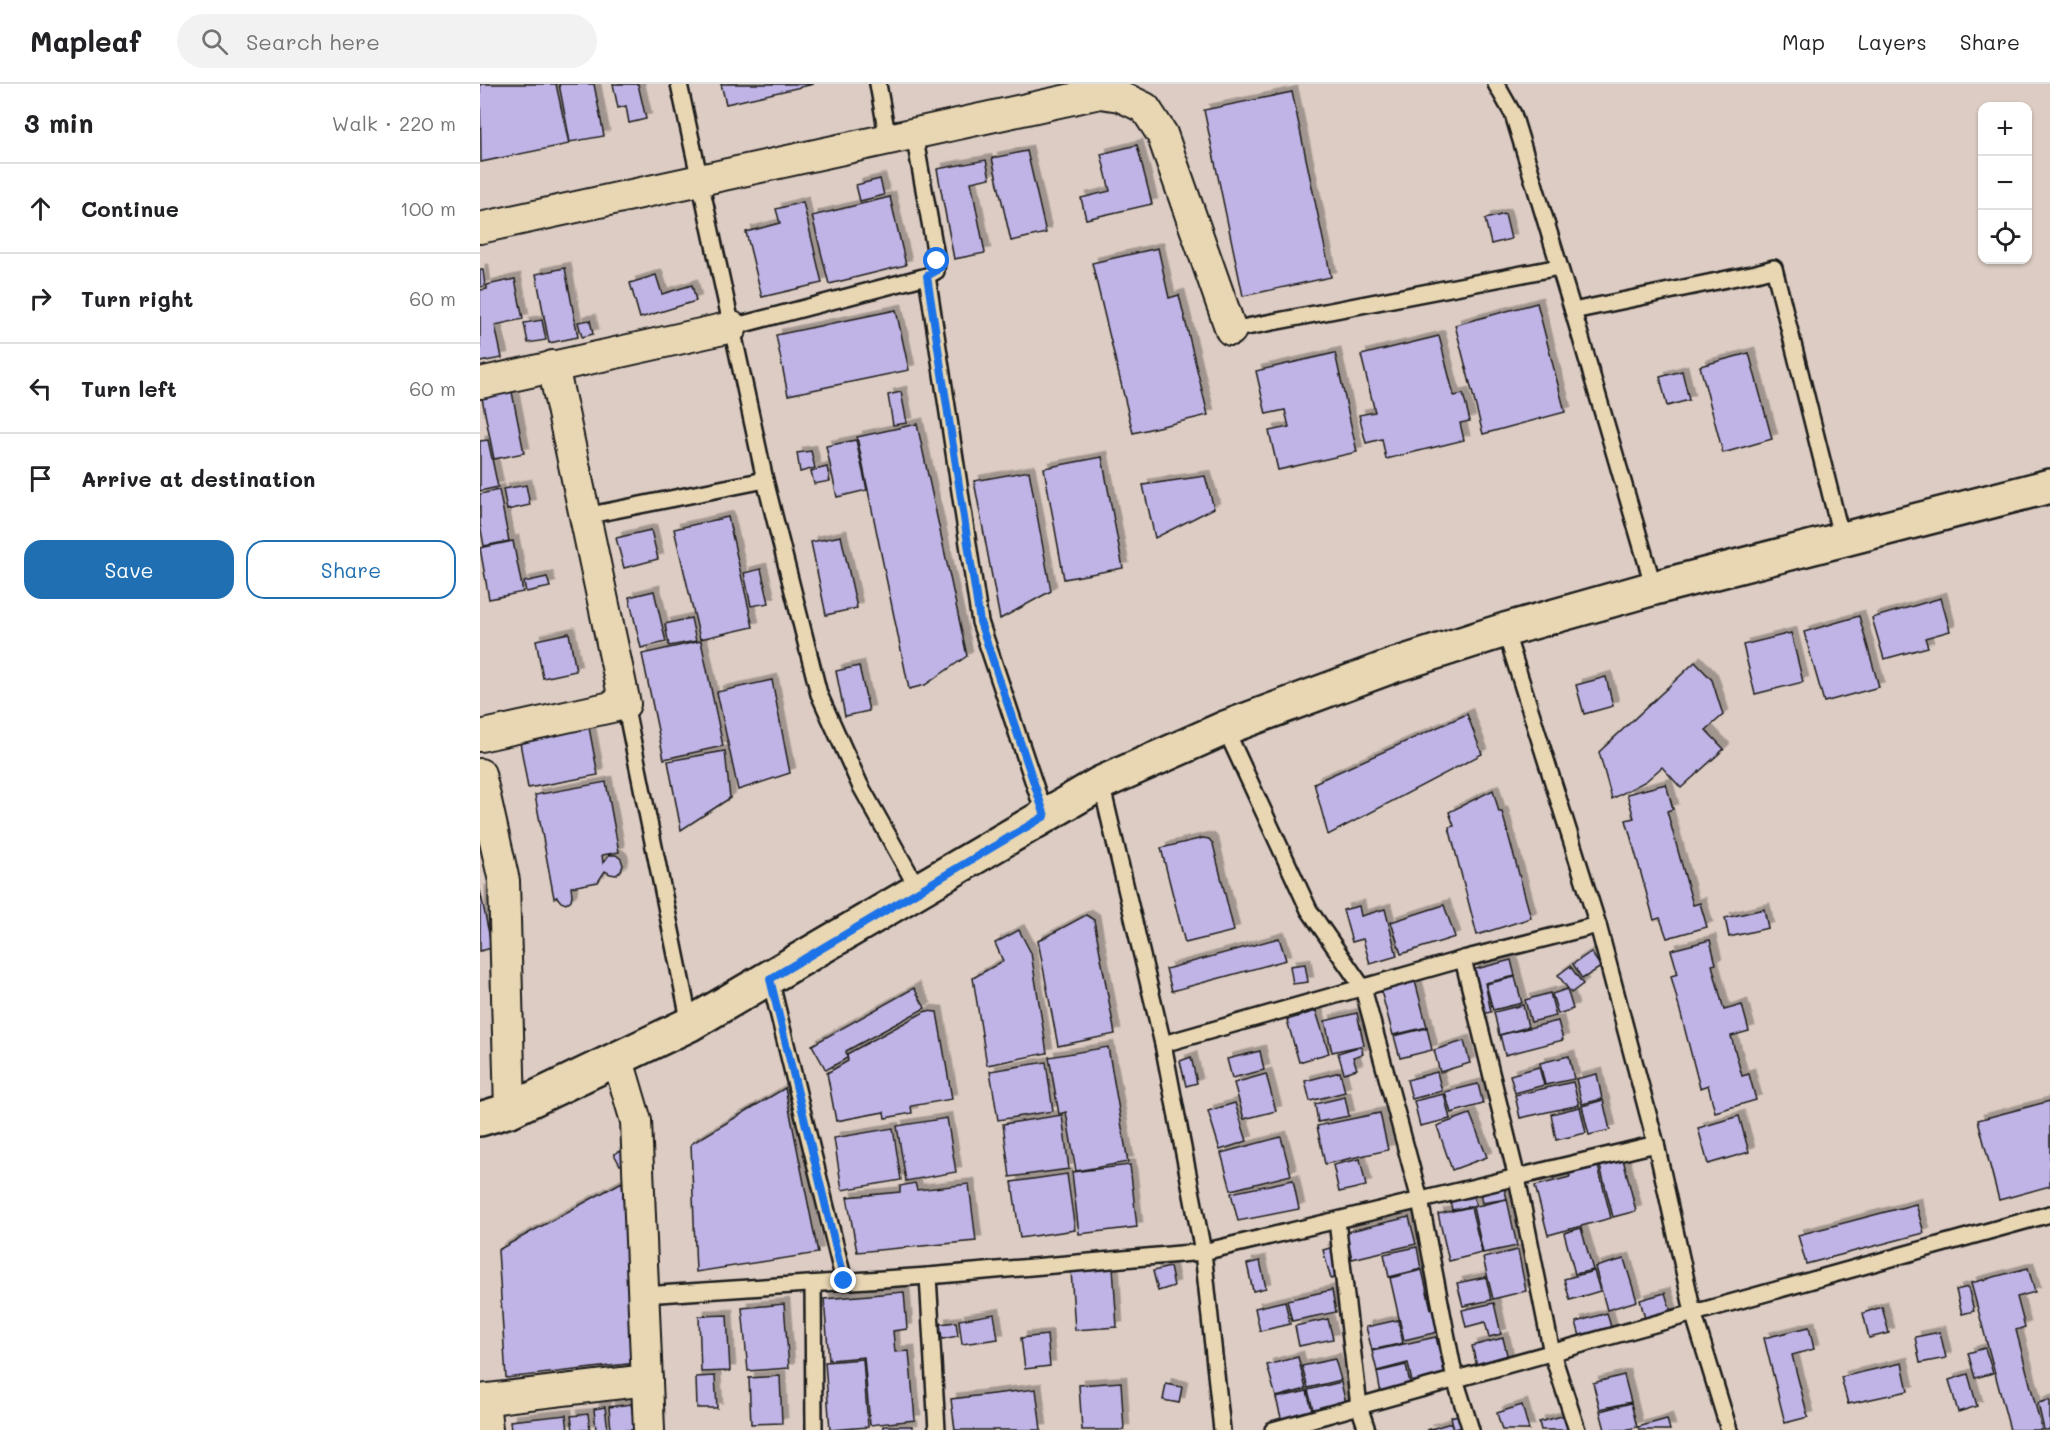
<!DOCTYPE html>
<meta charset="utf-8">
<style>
body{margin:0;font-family:Mali,sans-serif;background:#f2f2f2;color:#202124}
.controls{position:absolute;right:18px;top:18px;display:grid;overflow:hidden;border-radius:12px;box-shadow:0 2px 4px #0004}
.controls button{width:54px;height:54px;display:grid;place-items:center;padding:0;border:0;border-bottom:2px solid #e0e0e0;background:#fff;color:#202124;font:30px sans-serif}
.stop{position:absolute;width:18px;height:18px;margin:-14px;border:4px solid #1a73e8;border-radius:50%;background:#fff}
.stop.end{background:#1a73e8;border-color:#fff;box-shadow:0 2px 6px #0008}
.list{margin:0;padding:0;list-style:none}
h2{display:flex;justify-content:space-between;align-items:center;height:78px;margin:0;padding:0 24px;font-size:26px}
h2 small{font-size:20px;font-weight:400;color:#757577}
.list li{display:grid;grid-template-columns:39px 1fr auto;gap:18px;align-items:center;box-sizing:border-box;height:90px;padding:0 24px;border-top:2px solid #e0e0e0}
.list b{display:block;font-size:22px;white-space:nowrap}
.list em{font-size:20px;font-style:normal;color:#757577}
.actions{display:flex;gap:12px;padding:18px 24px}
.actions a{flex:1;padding:14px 0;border:2px solid #1f6fb2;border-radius:18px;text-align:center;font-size:21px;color:#1f6fb2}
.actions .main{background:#1f6fb2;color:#fff}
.icon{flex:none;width:33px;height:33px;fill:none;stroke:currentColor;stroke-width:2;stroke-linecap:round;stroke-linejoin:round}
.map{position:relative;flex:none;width:1570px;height:1346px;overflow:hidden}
header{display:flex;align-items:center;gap:36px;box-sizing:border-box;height:84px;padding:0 30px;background:#fff;border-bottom:2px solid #e0e0e0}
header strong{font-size:28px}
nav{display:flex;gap:33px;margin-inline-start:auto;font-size:21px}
.search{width:420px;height:54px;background:#f2f2f2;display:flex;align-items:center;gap:15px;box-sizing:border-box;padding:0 21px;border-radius:33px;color:#757577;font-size:22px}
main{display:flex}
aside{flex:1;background:#fff}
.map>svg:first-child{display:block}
.building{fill:#bfb4e5;stroke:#1c1c1c;stroke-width:1.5;filter:url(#shadow)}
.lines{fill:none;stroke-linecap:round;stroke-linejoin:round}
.service-casing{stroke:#1c1c1c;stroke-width:20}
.minor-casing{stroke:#1c1c1c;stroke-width:34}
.tertiary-casing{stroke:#1c1c1c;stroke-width:38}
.service{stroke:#e9d7b4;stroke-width:15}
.minor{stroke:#e9d7b4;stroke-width:30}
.tertiary{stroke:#e9d7b4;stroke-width:33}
.route{stroke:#1a73e8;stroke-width:8}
</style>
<header>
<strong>Mapleaf</strong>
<div class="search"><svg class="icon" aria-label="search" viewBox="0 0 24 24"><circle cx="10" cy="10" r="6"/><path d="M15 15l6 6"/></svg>Search here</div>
<nav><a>Map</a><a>Layers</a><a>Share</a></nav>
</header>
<main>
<aside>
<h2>3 min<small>Walk · 220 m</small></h2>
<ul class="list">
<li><svg class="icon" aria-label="ahead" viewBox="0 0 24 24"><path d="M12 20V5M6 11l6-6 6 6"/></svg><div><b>Continue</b></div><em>100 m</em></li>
<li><svg class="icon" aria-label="right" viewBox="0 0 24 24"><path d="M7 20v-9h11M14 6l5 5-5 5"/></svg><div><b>Turn right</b></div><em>60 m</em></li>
<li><svg class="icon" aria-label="left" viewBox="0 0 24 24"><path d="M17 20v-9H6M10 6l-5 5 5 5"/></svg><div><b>Turn left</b></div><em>60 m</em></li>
<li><svg class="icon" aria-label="arrive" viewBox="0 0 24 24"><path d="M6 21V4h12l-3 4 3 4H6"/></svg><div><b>Arrive at destination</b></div></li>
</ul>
<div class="actions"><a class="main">Save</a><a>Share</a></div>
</aside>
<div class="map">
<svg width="1570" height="1346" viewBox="0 0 1570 1346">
<defs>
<filter id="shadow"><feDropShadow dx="5.5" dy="-5.5" stdDeviation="0" flood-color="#0004"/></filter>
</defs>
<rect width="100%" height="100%" fill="#dcccc3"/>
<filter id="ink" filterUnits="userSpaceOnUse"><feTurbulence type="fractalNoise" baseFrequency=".0167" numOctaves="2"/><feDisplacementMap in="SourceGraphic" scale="12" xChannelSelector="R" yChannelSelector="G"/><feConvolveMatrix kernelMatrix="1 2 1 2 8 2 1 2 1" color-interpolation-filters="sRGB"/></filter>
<g filter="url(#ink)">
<!-- building -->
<g class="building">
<polygon points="0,0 76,0 89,60 1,78"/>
<polygon points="79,0 114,0 124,52 90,58"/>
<polygon points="133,0 158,0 166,35 149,39 146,22 138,24"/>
<polygon points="241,0 334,0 246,20"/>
<polygon points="812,8 851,193 763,212 724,26"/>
<polygon points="657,61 672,120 606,135 601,114 630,107 621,70"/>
<polygon points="547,67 566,149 531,157 512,74"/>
<polygon points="506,76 510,94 491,98 505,169 474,175 457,85"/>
<polygon points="400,95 404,111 380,117 376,101"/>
<polygon points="410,113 426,181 349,200 332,132"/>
<polygon points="323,118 342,199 282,213 266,148 300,139 296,125"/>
<polygon points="1025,130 1031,155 1011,160 1005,135"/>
<polygon points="678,164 689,214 699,211 728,331 653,349 612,179"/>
<polygon points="85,184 98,253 69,259 56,190"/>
<polygon points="0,186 3,186 5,202 0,203"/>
<polygon points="176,191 182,210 212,201 216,217 160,234 150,199"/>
<polygon points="35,195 43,235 15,241 22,274 0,278 0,206 7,205 7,201"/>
<polygon points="1057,219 1085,328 1003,350 975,241"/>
<polygon points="416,226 429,286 308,311 296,251"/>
<polygon points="62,236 66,256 48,259 44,239"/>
<polygon points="110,236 113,250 102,253 98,238"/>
<polygon points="959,252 974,312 983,310 990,337 980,339 984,356 906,375 902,355 886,359 879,331 895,328 881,271"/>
<polygon points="855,269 877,368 798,386 789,347 809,343 805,326 786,330 776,287"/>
<polygon points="1269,269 1292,355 1243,369 1220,282"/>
<polygon points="1202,287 1209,316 1187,322 1180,293"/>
<polygon points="32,308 44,369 14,375 2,314"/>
<polygon points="421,308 427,339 413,341 408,311"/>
<polygon points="437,340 487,572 445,601 429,605 377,353"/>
<polygon points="8,356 18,403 0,407 0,357"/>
<polygon points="376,356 387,406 357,413 346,362"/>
<polygon points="331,367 335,384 320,388 317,369"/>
<polygon points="622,373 643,484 584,495 564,384"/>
<polygon points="347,383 350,397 334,400 331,387"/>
<polygon points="549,387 571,507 520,535 494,397"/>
<polygon points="725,392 734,424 675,454 663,401"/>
<polygon points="46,401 50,421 27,426 23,405"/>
<polygon points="19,406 29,457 4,462 0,440 0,410"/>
<polygon points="248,433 273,543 220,555 194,445"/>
<polygon points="171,446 178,475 144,484 136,454"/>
<polygon points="361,452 377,524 346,531 331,458"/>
<polygon points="33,457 43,508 9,515 0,464"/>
<polygon points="281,485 289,519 271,522 264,489"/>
<polygon points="67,493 70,503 46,508 44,498"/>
<polygon points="174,507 186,558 161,564 149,513"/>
<polygon points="1461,514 1470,547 1445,554 1448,563 1404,575 1392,534"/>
<polygon points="1379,532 1399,603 1344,618 1324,548"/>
<polygon points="211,534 216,557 189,562 185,540"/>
<polygon points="89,549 96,587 63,594 56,556"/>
<polygon points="1311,549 1323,598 1275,610 1263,561"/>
<polygon points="221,557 243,662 184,675 162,570"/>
<polygon points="1215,578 1232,596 1243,631 1226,646 1244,665 1201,704 1182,683 1166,697 1132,715 1119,668"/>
<polygon points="379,582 389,627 365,632 356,587"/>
<polygon points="1126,593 1133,622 1104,630 1096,601"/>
<polygon points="292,596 310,689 258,706 237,608"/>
<polygon points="987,630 1002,670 848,751 834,699"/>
<polygon points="107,633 118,691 48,704 38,647"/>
<polygon points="245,667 250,714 201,746 188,677"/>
<polygon points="126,698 139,768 122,771 123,779 129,771 136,771 141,775 143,781 141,787 136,791 130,790 125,787 118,798 91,803 92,811 91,816 86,820 81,818 77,813 74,814 55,711"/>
<polygon points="1186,700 1193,725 1187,727 1213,821 1220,819 1227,843 1187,854 1180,834 1174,836 1146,736 1154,734 1147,710"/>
<polygon points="1013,706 1019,728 1022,728 1051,834 997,851 969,743 974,742 969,728"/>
<polygon points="723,754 729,755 733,760 754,847 705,859 681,764"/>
<polygon points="0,806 12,864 0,867"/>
<polygon points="964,821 975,853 921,870 911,838"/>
<polygon points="879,822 881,832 905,825 917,872 890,880 883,855 872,858 863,826"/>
<polygon points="1284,825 1288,844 1249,853 1245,834"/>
<polygon points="606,831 614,836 635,950 578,962 558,857"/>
<polygon points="539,846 551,869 567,969 507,981 493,894 523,877 515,859"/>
<polygon points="799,854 806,876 692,907 686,885"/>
<polygon points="1230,856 1236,880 1232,881 1244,926 1262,921 1269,947 1251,952 1262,992 1269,990 1276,1016 1235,1028 1228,1001 1220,1004 1191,892 1198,890 1191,866"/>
<polygon points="1111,868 1121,883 1102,895 1093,880"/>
<polygon points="1031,876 1035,892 1005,899 1011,928 1002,930 992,886"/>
<polygon points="825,880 828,898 813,900 810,882"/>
<polygon points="1090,882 1103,900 1091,909 1078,891"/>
<polygon points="1035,893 1042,919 1013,926 1006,900"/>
<polygon points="935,897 947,943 913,951 901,907"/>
<polygon points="434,904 445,924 366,967 367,974 346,986 332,961"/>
<polygon points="1087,905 1093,925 1078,930 1072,910"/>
<polygon points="1070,909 1076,932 1051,938 1045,916"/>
<polygon points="1043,921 1048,943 1019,951 1014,928"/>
<polygon points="446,927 457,928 472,1015 431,1022 432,1029 405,1034 404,1028 356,1037 347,989 368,977 367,970"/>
<polygon points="836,927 849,969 819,978 807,936"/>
<polygon points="877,929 884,961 852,968 845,937"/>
<polygon points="1078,937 1083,956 1025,971 1020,951"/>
<polygon points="947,944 952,966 920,974 914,952"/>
<polygon points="984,957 990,979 960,988 954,966"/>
<polygon points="881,962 883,970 873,973 877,985 864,989 858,969"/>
<polygon points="628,963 648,1078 596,1087 586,1028 579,1030 569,973"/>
<polygon points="780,967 784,986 752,994 747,975"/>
<polygon points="1089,972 1094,995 1065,1001 1060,979"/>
<polygon points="711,973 717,999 706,1002 700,977"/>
<polygon points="566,978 573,1027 518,1036 510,987"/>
<polygon points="1059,983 1064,1001 1035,1009 1030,991"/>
<polygon points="860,988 865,1008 830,1017 825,997"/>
<polygon points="957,988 962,1007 932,1015 927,996"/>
<polygon points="786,990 796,1027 764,1035 754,999"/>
<polygon points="1117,990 1122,1015 1102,1020 1096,995"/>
<polygon points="1093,998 1099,1021 1040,1034 1035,1011"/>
<polygon points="998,1000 1003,1020 971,1029 965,1008"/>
<polygon points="305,1004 338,1169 216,1188 211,1060"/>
<polygon points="964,1010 970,1035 940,1042 934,1017"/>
<polygon points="865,1013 869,1032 838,1038 835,1020"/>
<polygon points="1123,1016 1130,1046 1109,1051 1102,1022"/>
<polygon points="1570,1017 1570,1102 1519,1116 1498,1036"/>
<polygon points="755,1019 767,1057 740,1066 728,1027"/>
<polygon points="1100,1023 1106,1049 1076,1056 1071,1030"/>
<polygon points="900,1029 908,1066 845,1080 837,1042"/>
<polygon points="990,1030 1007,1073 972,1086 957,1042"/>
<polygon points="582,1031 589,1085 530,1093 523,1040"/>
<polygon points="1259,1032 1269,1068 1228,1080 1218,1044"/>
<polygon points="467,1034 476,1088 426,1097 417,1042"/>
<polygon points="413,1044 421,1096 362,1106 354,1054"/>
<polygon points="801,1053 811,1091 751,1106 741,1069"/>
<polygon points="145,1064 151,1076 140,1081 134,1070"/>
<polygon points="1142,1071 1156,1127 1133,1133 1119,1078"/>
<polygon points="880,1075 886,1102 859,1108 853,1081"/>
<polygon points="1117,1078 1131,1134 1068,1151 1055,1102 1090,1093 1088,1086"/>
<polygon points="650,1081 657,1143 599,1150 592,1088"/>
<polygon points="587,1090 595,1146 540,1154 532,1098"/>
<polygon points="813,1096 819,1125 758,1137 751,1109"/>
<polygon points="142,1098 156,1279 26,1294 18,1166"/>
<polygon points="435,1099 437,1106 489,1100 496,1157 377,1168 367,1113 420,1108 420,1102"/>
<polygon points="1024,1103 1027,1115 1002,1119 1000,1108"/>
<polygon points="993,1111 996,1121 972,1126 970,1116"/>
<polygon points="1027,1115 1037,1162 1003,1169 993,1123"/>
<polygon points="1436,1120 1444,1149 1326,1180 1318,1151"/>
<polygon points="991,1123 1002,1169 969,1177 958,1130"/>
<polygon points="929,1133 936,1160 872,1175 866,1148"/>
<polygon points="1101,1144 1113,1186 1095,1190 1084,1149"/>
<polygon points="857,1162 864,1191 851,1195 843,1166"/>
<polygon points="937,1163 941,1185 909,1193 904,1170"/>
<polygon points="1038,1166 1046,1207 1013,1215 1003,1174"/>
<polygon points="1144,1175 1157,1217 1127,1226 1115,1183"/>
<polygon points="780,1177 786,1204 773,1207 767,1180"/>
<polygon points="633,1183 637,1243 595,1246 591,1186"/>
<polygon points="690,1183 694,1202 678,1207 673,1187"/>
<polygon points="1548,1184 1555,1208 1537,1213 1545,1243 1536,1246 1562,1346 1530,1346 1491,1199"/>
<polygon points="942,1186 951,1225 961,1223 966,1246 924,1256 910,1194"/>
<polygon points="1114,1187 1120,1207 1090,1216 1084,1195"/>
<polygon points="1006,1193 1011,1216 983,1222 977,1199"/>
<polygon points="1488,1203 1494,1227 1482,1230 1476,1206"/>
<polygon points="852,1206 856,1228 812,1237 807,1216"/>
<polygon points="424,1208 427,1245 413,1247 415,1268 429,1267 435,1336 390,1341 384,1273 349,1276 344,1215"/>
<polygon points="1185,1209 1194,1237 1168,1245 1160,1216"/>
<polygon points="805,1217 810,1240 780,1247 775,1224"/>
<polygon points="1014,1219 1021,1250 1009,1253 1005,1238 986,1243 982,1226"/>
<polygon points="304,1220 309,1284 268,1287 262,1224"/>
<polygon points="1402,1223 1409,1249 1389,1254 1383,1229"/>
<polygon points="1127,1229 1134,1254 1103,1263 1096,1238"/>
<polygon points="514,1230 518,1255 482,1260 479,1236"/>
<polygon points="247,1231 250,1287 221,1288 219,1232"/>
<polygon points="848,1235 853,1255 819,1262 815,1242"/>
<polygon points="918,1236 923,1259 892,1266 886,1243"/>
<polygon points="476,1238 478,1252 462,1255 460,1240"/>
<polygon points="1329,1243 1334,1265 1312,1271 1328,1333 1305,1339 1284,1254"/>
<polygon points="1460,1248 1466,1274 1440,1279 1435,1253"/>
<polygon points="567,1251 570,1282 545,1285 541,1254"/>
<polygon points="956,1253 966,1296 933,1303 928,1279 897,1287 892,1267"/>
<polygon points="1023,1254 1030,1283 999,1290 992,1262"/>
<polygon points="1505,1264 1513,1289 1495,1294 1488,1269"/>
<polygon points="818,1273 826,1305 796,1313 787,1281"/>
<polygon points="383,1275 388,1343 350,1346 345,1278"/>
<polygon points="855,1275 861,1296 828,1304 822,1282"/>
<polygon points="1422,1279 1428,1307 1368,1320 1361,1293"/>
<polygon points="926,1281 931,1304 901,1310 897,1288"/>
<polygon points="1488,1290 1497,1322 1478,1328 1469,1296"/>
<polygon points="1144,1291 1151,1318 1120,1325 1113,1299"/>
<polygon points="235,1292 237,1324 217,1324 216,1293"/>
<polygon points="300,1292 302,1339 271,1340 269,1294"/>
<polygon points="641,1298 644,1346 602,1346 599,1301"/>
<polygon points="861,1298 868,1329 836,1337 828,1306"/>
<polygon points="686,1300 702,1303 699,1319 683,1316"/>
<polygon points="556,1305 561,1346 475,1346 471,1315"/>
<polygon points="827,1307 835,1338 804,1345 796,1314"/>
<polygon points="1570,1316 1570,1346 1564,1346 1558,1319"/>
<polygon points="1151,1319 1157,1343 1145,1346 1125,1346 1120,1327"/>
<polygon points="151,1320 155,1346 131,1346 129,1323"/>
<polygon points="1042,1321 1049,1346 1022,1346 1017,1329"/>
<polygon points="125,1323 128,1346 116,1346 114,1325"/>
<polygon points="984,1329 988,1342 974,1345 971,1333"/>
<polygon points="108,1330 110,1346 93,1346 91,1332"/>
<polygon points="86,1331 88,1346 31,1346 30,1337"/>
<polygon points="1086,1331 1090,1346 1061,1346 1059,1338"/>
<polygon points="1187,1335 1190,1346 1159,1346 1158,1343"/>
<polygon points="971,1339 973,1346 947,1346"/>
<rect x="403" y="1342" width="29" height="4"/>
</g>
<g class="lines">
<!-- service casing -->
<g class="service-casing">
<g id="service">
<polyline points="199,0 285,396 339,610 380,701 438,805"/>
<polyline points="398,0 408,56"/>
<polyline points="1016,0 1033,30 1093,227 1174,504"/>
<polyline points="447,192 500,538 565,732"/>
<polyline points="1093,227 1276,189 1294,184 1362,456"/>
<polyline points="252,243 447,192 456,187 457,177 434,50"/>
<polyline points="751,246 1079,183"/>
<polyline points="105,432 285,396"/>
<polyline points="1025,546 1118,841 1176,1060 1213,1228 1249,1346"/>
<polyline points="145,620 210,940"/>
<polyline points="745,644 829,826 883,904 940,1116 975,1295 991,1346"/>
<polyline points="621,699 683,960 723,1168 742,1346"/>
<polyline points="983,875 1037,1094 1072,1269 1097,1346"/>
<polyline points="290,895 364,1197"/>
<polyline points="683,960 983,875 1118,841"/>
<polyline points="857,1137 879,1322 887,1346"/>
<polyline points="448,1192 457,1346"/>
<polyline points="333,1200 334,1346"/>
<polyline points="164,1211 448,1192 723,1168 1176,1060"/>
<polyline points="793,1346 1570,1130"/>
</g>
</g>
<!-- minor casing -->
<g class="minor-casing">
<g id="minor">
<polyline points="0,144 620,9 640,12 665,24 682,50 751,246"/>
<polyline points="0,299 252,243"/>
<polyline points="0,652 145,620 73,282"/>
<polyline points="0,690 24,797 30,1026"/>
<polyline points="138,976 156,1037 169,1346"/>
<polyline points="0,1316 167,1296"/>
<polyline points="4,1316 7,1346"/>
</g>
</g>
<!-- tertiary casing -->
<g class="tertiary-casing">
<polyline id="tertiary" points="0,1035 30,1026 210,940 621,699 745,644 912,582 1025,546 1174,504 1570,402"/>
</g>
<!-- service -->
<use href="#service" class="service"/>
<!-- minor -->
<use href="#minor" class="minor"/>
<!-- tertiary -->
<use href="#tertiary" class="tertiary"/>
</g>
</g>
<g class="lines" filter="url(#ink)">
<!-- route -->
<polyline class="route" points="364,1197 290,895 565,732 500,538 447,192 456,187 457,177"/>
</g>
</svg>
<div class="controls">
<button>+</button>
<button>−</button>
<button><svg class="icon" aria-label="locate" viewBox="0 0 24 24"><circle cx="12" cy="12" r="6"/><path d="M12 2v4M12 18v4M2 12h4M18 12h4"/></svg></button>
</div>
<div class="stop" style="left:457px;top:177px"></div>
<div class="stop end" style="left:364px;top:1197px"></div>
</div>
</main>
